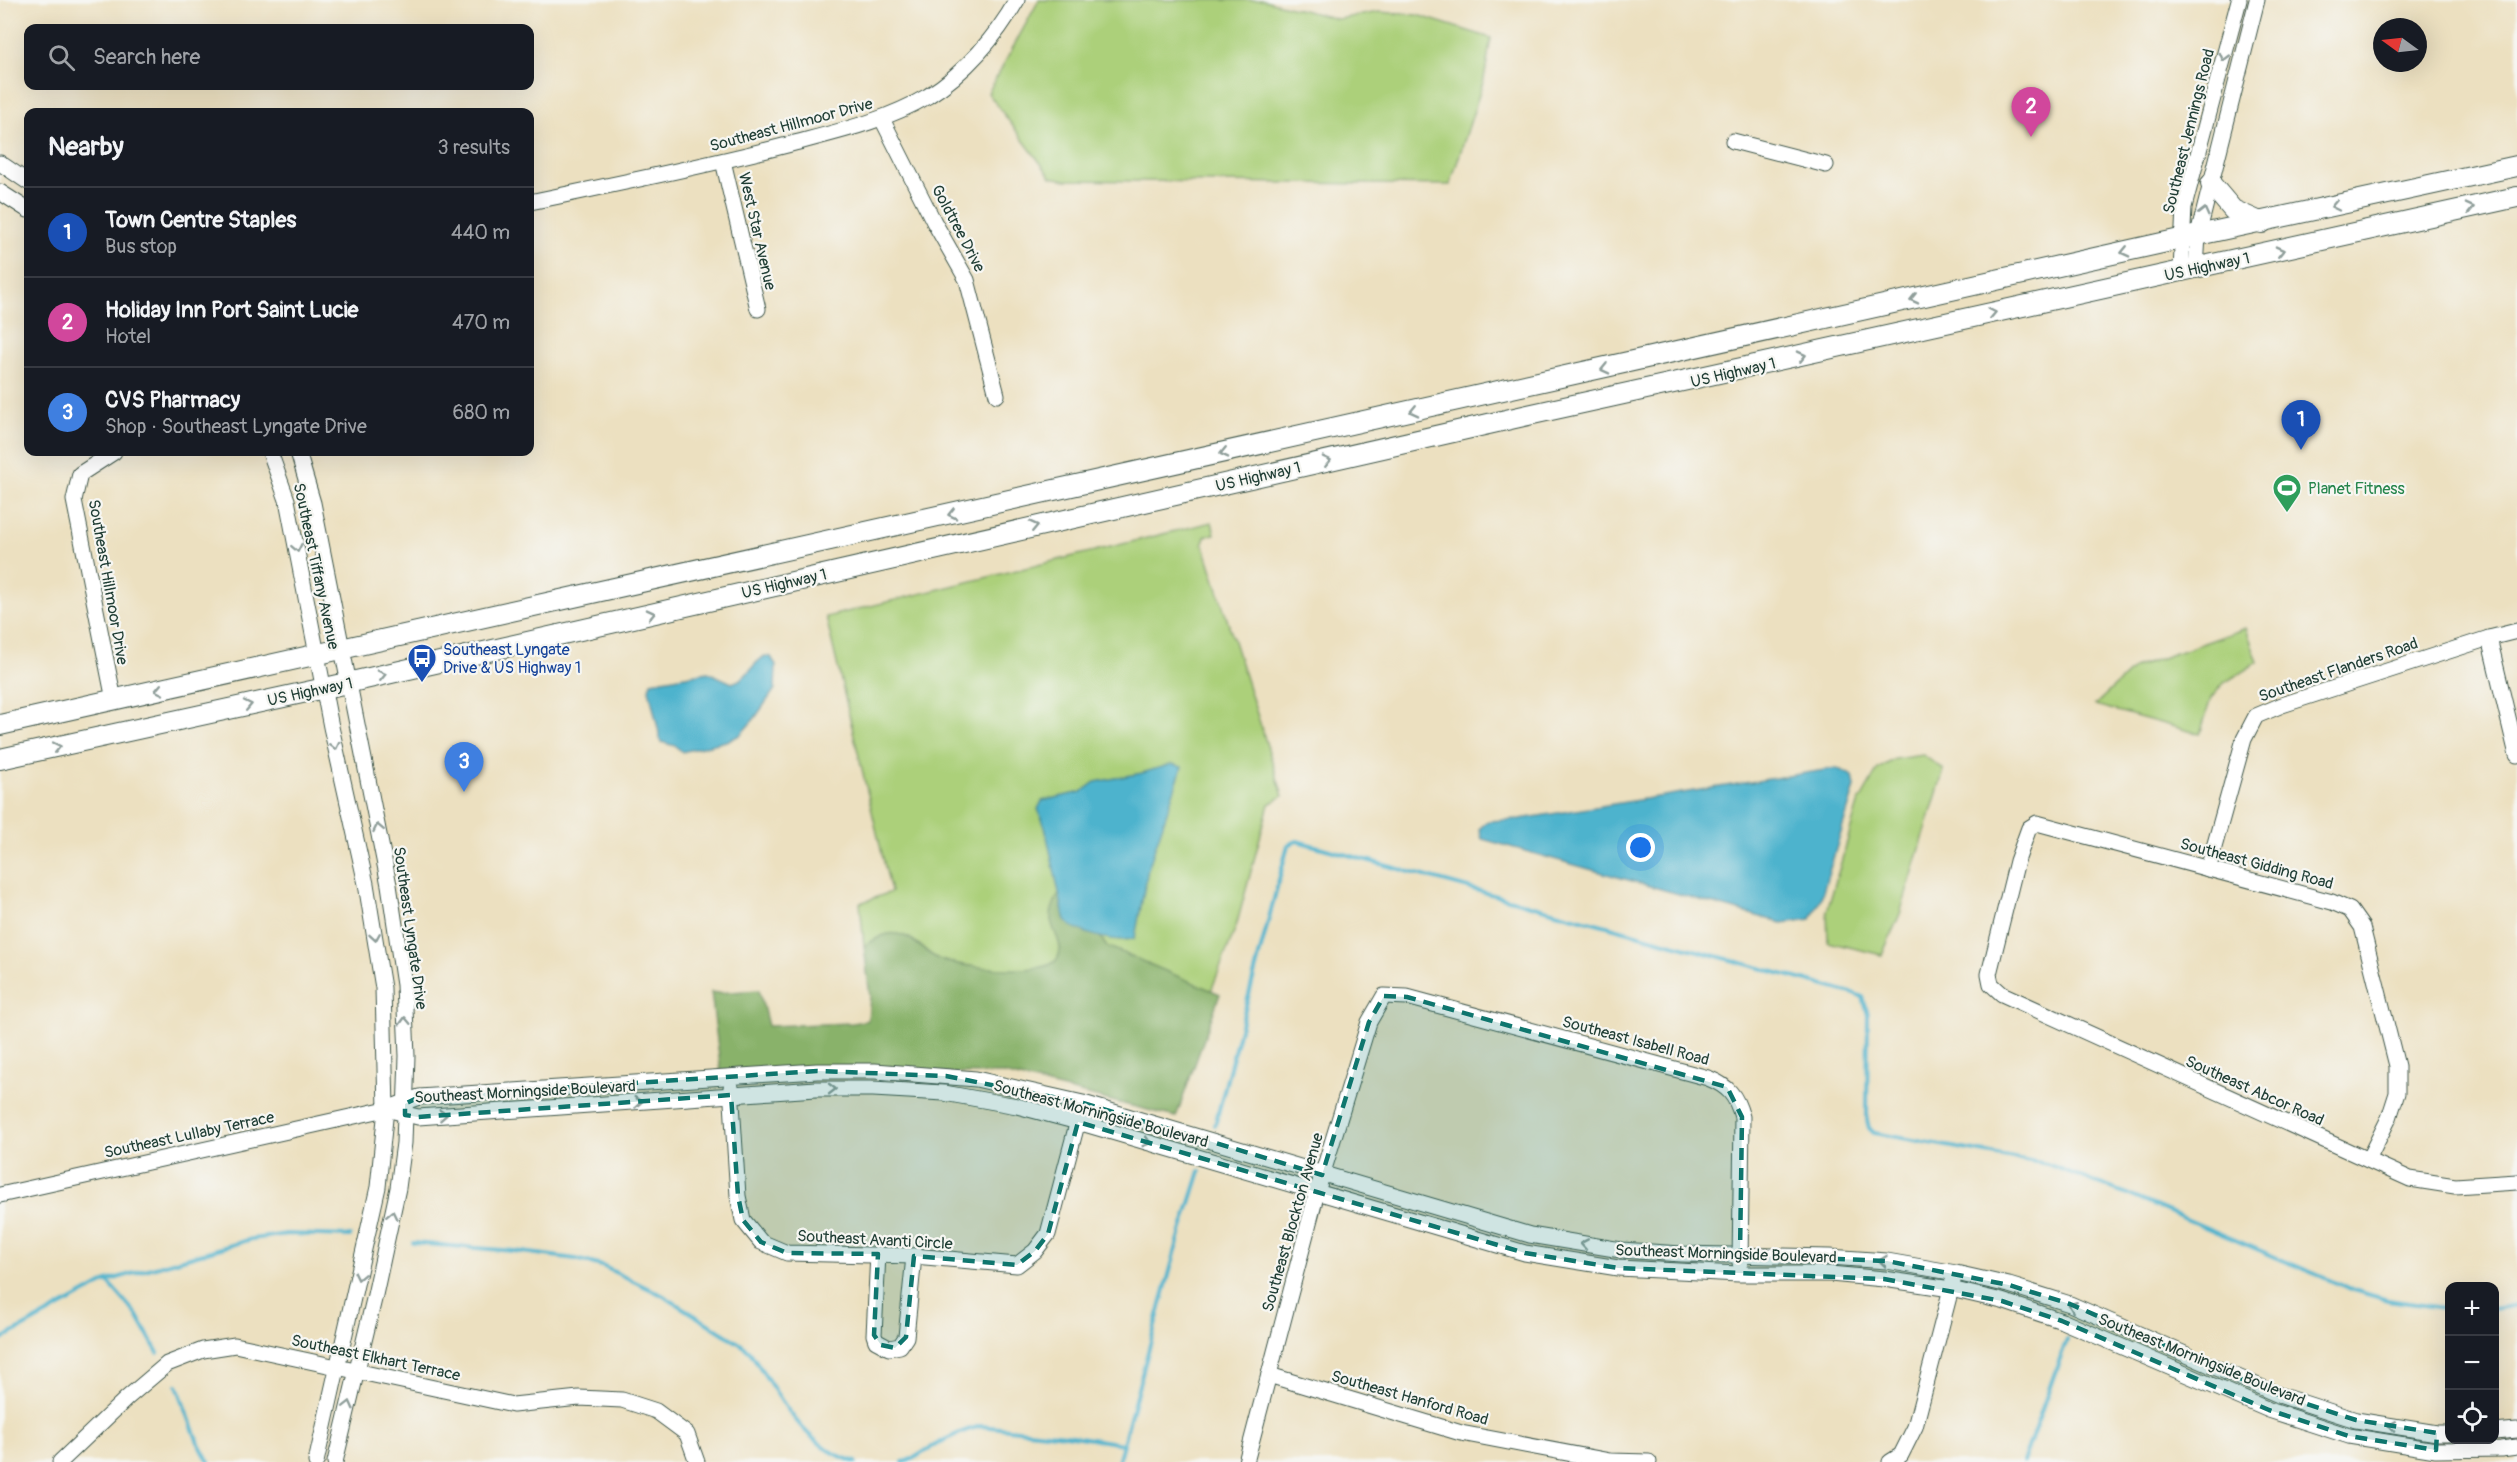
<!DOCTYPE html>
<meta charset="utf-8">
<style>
body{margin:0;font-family:Pangolin,sans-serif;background:#20242c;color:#f1f3f6}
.controls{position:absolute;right:18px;bottom:18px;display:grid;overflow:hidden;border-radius:12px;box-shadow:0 6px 24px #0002}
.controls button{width:54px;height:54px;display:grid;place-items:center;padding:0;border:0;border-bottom:2px solid #363941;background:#171b24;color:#f1f3f6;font:30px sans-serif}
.compass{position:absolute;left:2373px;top:18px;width:54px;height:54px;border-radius:50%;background:#171b24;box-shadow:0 6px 24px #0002;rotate:285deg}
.you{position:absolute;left:1641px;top:848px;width:21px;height:21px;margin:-15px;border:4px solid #fff;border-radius:50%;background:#1a73e8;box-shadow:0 0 0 9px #1a73e833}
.badge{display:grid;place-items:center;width:39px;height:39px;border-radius:50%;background:#1f6fb2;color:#fff;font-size:20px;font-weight:700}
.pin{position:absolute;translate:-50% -50px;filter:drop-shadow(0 2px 3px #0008)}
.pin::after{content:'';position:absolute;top:32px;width:21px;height:18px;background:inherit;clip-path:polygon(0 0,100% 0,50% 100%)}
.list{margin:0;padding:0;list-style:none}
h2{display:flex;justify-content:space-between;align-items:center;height:78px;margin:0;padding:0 24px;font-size:26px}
h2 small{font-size:20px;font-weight:400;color:#9ea1a6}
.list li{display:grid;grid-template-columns:39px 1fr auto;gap:18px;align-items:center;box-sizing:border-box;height:90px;padding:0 24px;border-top:2px solid #363941}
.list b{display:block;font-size:22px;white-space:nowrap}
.list p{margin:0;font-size:20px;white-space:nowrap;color:#9ea1a6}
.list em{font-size:20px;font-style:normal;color:#9ea1a6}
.icon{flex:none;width:33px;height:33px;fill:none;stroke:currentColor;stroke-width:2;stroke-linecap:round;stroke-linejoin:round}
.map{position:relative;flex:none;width:2517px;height:1462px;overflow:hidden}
.search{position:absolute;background:#171b24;box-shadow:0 6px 24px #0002;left:24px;top:24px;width:510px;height:66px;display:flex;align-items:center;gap:15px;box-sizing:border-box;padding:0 21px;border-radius:12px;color:#9ea1a6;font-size:22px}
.panel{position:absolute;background:#171b24;box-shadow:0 6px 24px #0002;left:24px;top:108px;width:510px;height:348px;border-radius:12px}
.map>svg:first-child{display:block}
.green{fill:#acd07a;stroke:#668657;stroke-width:1.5}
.forest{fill:#89b26a;stroke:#54784f;stroke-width:1.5}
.water{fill:#4eb3cd;stroke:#367880;stroke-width:1.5}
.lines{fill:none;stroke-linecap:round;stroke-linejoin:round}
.stream{stroke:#4eb3cd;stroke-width:4}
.minor-casing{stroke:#3e5549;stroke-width:17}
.major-casing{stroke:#3e5549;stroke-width:22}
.minor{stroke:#fff;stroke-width:15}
.major{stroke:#fff;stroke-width:20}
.oneway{stroke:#8f9e9a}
.marked{fill:#0f766e;fill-opacity:0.2;stroke:#0f766e;stroke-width:4.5;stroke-dasharray:12 8;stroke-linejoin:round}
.labels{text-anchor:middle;stroke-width:4.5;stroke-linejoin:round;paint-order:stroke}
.street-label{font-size:16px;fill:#1f3d34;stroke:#f6f6f2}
.leisure-label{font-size:16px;fill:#27864d;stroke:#f6f6f2;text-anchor:start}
.transit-label{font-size:16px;fill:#164399;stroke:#f6f6f2;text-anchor:start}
</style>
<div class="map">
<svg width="2517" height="1462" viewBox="0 0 2517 1462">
<rect width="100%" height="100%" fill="#f6f6f2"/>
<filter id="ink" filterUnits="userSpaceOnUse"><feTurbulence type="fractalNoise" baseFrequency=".0167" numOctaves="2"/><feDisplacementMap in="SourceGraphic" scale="12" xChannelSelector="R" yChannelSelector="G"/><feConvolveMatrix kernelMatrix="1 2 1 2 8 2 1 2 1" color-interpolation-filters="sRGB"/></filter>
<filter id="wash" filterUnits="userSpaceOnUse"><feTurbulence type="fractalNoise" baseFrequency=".008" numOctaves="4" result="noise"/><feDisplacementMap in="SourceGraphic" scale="24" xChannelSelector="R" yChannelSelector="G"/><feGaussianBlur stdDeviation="1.35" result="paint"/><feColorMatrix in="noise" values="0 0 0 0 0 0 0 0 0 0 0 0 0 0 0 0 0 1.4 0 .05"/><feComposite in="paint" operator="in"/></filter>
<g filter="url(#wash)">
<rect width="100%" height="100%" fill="#ece0c0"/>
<!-- green -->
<g class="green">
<polygon points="1039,0 1264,0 1337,19 1380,12 1417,15 1491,38 1484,79 1450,185 1066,180 1051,177 988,93"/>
<path d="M1212,522L1215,534L1205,536L1203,543L1283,796L1269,804L1236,927L1211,991L1106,946L1081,906L1051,919C1055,930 1064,947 1058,959C1046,978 960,967 941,960C928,956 920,942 907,937C891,932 879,938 864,946L860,903L891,892L826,617Z"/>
<polygon points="2246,628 2258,662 2224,683 2211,698 2200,734 2095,705 2134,668"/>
<polygon points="1923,755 1944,770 1900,914 1882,955 1828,942 1827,911 1858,804 1878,769 1895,759"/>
</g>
<!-- forest -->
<path class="forest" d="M1064,886L1081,906L1106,946L1220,994L1176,1117L1004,1074L721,1072L711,992L717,993L759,990L768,1026L853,1023L868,1020L870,997L864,946C874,940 886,931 898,934C915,937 925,955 941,960C960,967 1045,977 1057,959C1066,946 1052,932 1051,919C1050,909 1058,894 1064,886Z"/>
<!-- water -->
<g class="water">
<path d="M765,656L771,657L776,665L775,689L755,718L740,735L730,740L682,752L675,746L661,742L649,689L651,682L708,672L732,683C749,678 751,664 765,656Z"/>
<path d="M1172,764L1182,767L1148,869L1135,938C1118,944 1079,934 1065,921L1045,827L1038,809L1042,801L1081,792L1095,782L1142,773Z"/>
<polygon points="1837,768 1853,776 1855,787 1821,898 1811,919 1782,923 1482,839 1479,829 1488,821 1520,819"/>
</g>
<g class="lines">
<!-- stream -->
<g class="stream">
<polyline points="1215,1125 1288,845 1297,841 1855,994 1863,997 1868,1015 1867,1120 1869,1128 1874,1133 2047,1164 2127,1194 2353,1290 2388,1300 2450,1309"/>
<path d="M413,1243L514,1251L576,1259L602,1266L662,1295L742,1345L750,1352C779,1395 802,1447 856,1462"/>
<polyline points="107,1281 136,1314 158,1353"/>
<polyline points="2494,1309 2517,1305"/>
<polyline points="0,1340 107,1281 252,1239 287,1234 350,1236"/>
<polyline points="177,1385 197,1440 209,1462"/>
<path d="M903,1462C917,1459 920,1453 932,1447C947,1438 965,1430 981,1426L1066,1435L1123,1444"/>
<polyline points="1118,1462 1179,1238 1200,1171"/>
<polyline points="2023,1462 2067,1339"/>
</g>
</g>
</g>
<g filter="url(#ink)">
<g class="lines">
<!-- minor casing -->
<g class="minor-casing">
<g id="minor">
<polyline points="882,119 934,222 967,280 997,395"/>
<polyline points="1733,141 1826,165"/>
<polyline points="723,161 758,309"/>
<polyline points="0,163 28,182"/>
<polyline points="0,192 28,210"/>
<path d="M530,202C616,184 702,167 787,145C836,132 884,122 928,96C965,73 996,37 1017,0"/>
<polyline points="2196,269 2198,235 2257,0"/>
<polyline points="2181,271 2184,207 2239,0"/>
<polyline points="270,452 287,500 331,727 366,884 383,988 386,1109 378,1187 316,1462"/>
<polyline points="298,452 313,503 389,885 404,985 407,1056 404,1143 398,1188 375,1295 335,1462"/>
<polyline points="2489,638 2517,755"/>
<polyline points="114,700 74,500 80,474 114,452"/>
<polyline points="2208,869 2244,739 2256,716 2282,705 2489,638 2517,631"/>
<polyline points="731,1087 738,1196 743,1220 761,1242 787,1253 914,1256 1017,1265 1035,1251 1048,1234 1080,1113"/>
<polyline points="386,1109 418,1117 816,1089 873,1089 944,1093 1017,1106 1078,1122 1525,1253 1618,1268 1739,1274 1830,1274 1884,1279 1951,1289 2002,1301 2062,1321 2269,1410 2349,1436 2436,1450 2501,1449 2517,1447"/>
<polyline points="2368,1160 2389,1118 2397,1093 2397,1066 2362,927 2350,910 2332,902 2037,823 2029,828 2017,861 1989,974 1991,984 2002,994 2368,1160 2410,1179 2455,1186 2517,1182"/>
<polyline points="0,1195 386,1109 419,1097 817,1071 875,1071 976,1079 1083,1103 1530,1235 1621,1250 1681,1254 1829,1257 1887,1261 1956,1273 2009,1285 2070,1304 2279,1395 2356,1420 2437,1433 2450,1433"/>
<polyline points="878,1254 874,1335 876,1341 889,1348 900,1346 906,1337 914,1256"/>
<polyline points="1269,1375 1461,1433 1610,1461 1649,1462"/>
<polyline points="2494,1432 2517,1430"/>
<polyline points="60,1462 127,1398 167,1364 203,1350 235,1345 513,1405 579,1398 622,1400 656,1411 687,1434 697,1462"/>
<path d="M1246,1462L1317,1192L1369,1022L1384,996L1407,997L1708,1078C1728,1086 1736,1095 1742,1117L1740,1263"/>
<polyline points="1890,1462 1901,1455 1915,1427 1953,1281"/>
</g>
</g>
<!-- major casing -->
<g class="major-casing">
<g id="major">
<polyline points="2211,184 2233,210 2262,223"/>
<polyline points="0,725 2198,235 2517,166"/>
<polyline points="0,759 325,688 1528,415 2517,197"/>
</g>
</g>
<!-- minor -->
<use href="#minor" class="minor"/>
<!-- major -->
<use href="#major" class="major"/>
</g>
<!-- one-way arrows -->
<defs><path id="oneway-chevron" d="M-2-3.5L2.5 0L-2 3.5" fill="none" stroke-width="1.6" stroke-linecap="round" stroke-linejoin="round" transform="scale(1.5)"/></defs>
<g class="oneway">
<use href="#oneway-chevron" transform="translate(2224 57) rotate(105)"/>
<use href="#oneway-chevron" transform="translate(2335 206) rotate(168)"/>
<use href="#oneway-chevron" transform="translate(2470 208) rotate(-13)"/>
<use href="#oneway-chevron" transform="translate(2204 212) rotate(-76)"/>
<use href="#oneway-chevron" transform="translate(2280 251) rotate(-13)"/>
<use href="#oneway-chevron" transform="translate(2125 252) rotate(167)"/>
<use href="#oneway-chevron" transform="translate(1914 299) rotate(167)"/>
<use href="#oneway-chevron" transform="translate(1992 313) rotate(-12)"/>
<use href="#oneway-chevron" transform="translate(1802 356) rotate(-13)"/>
<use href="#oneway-chevron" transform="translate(1605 369) rotate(167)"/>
<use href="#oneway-chevron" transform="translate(1414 411) rotate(167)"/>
<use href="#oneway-chevron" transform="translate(1224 453) rotate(167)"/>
<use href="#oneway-chevron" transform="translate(1327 461) rotate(-13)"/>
<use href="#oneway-chevron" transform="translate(952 514) rotate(167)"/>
<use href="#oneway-chevron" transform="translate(1034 526) rotate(-13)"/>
<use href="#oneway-chevron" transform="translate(297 548) rotate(79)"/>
<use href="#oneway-chevron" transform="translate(651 614) rotate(-13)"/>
<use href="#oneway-chevron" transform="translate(382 675) rotate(-13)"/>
<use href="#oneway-chevron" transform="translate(159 690) rotate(168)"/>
<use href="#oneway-chevron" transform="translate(248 705) rotate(-12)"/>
<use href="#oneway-chevron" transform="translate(335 746) rotate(78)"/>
<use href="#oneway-chevron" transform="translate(57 747) rotate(-12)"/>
<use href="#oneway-chevron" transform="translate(378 828) rotate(-101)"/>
<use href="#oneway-chevron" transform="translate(375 937) rotate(81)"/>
<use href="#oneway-chevron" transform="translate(405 1021) rotate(-92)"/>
<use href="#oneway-chevron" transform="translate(832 1089)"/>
<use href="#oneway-chevron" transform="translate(638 1102) rotate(-4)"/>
<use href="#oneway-chevron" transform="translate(443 1115) rotate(-4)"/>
<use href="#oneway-chevron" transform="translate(1147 1142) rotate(17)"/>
<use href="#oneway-chevron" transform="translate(392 1215) rotate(-78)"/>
<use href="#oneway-chevron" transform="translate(1584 1244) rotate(-170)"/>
<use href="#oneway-chevron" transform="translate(1883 1261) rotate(-174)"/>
<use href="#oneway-chevron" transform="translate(359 1276) rotate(102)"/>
<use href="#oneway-chevron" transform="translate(2072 1306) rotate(-158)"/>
<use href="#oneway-chevron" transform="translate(349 1405) rotate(-76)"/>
<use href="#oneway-chevron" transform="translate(2392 1426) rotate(-171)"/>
</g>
</g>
<!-- marked area -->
<path class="marked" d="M1384,996L1407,997L1727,1087L1742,1117L1740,1255L1887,1261L2009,1285L2070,1304L2279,1395L2356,1420L2437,1433L2436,1450L2349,1436L2269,1410L2062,1321L2002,1301L1884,1279L1618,1268L1525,1253L1078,1122L1048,1234L1035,1251L1017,1265L914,1256L906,1337L895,1348L881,1345L874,1335L878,1254L787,1253L761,1242L743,1220L738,1196L731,1095L418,1117L405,1115V1104L419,1097L817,1071L946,1076L1083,1103L1322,1175L1369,1022Z"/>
<!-- icons -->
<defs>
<g id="stadium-pin" transform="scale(1.5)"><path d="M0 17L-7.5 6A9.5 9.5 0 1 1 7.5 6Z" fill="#2e9e5b" stroke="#f6f6f2"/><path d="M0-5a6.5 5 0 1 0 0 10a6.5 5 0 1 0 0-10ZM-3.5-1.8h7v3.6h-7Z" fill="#fff"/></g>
<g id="bus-pin" transform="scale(1.5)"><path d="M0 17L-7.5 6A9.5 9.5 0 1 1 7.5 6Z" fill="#1a4fb4" stroke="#f6f6f2"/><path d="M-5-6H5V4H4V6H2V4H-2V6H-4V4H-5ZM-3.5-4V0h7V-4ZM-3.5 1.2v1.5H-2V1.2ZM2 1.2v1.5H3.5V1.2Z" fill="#fff"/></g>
</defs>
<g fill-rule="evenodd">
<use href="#stadium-pin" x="2287" y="488"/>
<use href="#bus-pin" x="422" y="658"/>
</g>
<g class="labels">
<!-- street labels -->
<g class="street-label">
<text transform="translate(791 124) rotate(-15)" y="6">Southeast Hillmoor Drive</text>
<text transform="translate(2188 131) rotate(-76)" y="6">Southeast Jennings Road</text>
<text transform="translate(959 228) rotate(62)" y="6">Goldtree Drive</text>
<text transform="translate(758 231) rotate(77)" y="6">West Star Avenue</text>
<text transform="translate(2207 266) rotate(-12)" y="6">US Highway 1</text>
<text transform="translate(1733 372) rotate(-13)" y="6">US Highway 1</text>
<text transform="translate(1258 476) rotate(-13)" y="6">US Highway 1</text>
<text transform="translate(317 566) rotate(78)" y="6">Southeast Tiffany Avenue</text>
<text transform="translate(109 582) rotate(80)" y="6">Southeast Hillmoor Drive</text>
<text transform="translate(784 583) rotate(-13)" y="6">US Highway 1</text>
<text transform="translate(2338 669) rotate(-19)" y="6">Southeast Flanders Road</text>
<text transform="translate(310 691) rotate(-12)" y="6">US Highway 1</text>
<text transform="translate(2257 863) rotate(15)" y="6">Southeast Gidding Road</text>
<text transform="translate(411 928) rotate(82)" y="6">Southeast Lyngate Drive</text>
<text transform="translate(1636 1040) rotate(15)" y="6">Southeast Isabell Road</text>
<text transform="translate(2255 1090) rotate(24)" y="6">Southeast Abcor Road</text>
<text transform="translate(525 1091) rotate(-3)" y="6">Southeast Morningside Boulevard</text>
<text transform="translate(1101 1113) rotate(15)" y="6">Southeast Morningside Boulevard</text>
<text transform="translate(189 1134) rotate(-12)" y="6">Southeast Lullaby Terrace</text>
<text transform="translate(1292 1222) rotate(-74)" y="6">Southeast Blockton Avenue</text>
<text transform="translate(875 1239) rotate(3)" y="6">Southeast Avanti Circle</text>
<text transform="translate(1726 1253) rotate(2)" y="6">Southeast Morningside Boulevard</text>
<text transform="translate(376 1357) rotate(12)" y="6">Southeast Elkhart Terrace</text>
<text transform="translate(2202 1359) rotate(22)" y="6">Southeast Morningside Boulevard</text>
<text transform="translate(1410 1397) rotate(16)" y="6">Southeast Hanford Road</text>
</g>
<!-- leisure labels -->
<g class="leisure-label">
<text x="2308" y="494">Planet Fitness</text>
</g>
<!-- transit labels -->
<g class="transit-label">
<text x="443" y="655">Southeast Lyngate<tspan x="443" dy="18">Drive &amp; US Highway 1</tspan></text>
</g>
</g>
</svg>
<div class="controls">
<button>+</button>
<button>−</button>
<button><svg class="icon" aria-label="locate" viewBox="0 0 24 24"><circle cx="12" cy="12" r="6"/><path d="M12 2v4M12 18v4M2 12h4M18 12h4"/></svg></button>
</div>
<svg class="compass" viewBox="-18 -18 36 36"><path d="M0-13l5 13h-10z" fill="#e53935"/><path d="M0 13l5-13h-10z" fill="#9ea1a6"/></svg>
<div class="you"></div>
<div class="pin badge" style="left:2301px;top:450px;background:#1a4fb4">1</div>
<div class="pin badge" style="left:2031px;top:137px;background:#d1479c">2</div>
<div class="pin badge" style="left:464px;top:792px;background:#3f7fe0">3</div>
<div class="search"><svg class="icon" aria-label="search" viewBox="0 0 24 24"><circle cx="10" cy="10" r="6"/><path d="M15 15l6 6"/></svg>Search here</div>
<section class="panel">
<h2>Nearby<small>3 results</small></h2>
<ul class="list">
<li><span class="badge" style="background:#1a4fb4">1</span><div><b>Town Centre Staples</b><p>Bus stop</p></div><em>440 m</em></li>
<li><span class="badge" style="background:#d1479c">2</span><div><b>Holiday Inn Port Saint Lucie</b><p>Hotel</p></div><em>470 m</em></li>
<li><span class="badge" style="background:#3f7fe0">3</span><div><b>CVS Pharmacy</b><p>Shop · Southeast Lyngate Drive</p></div><em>680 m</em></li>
</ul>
</section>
</div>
